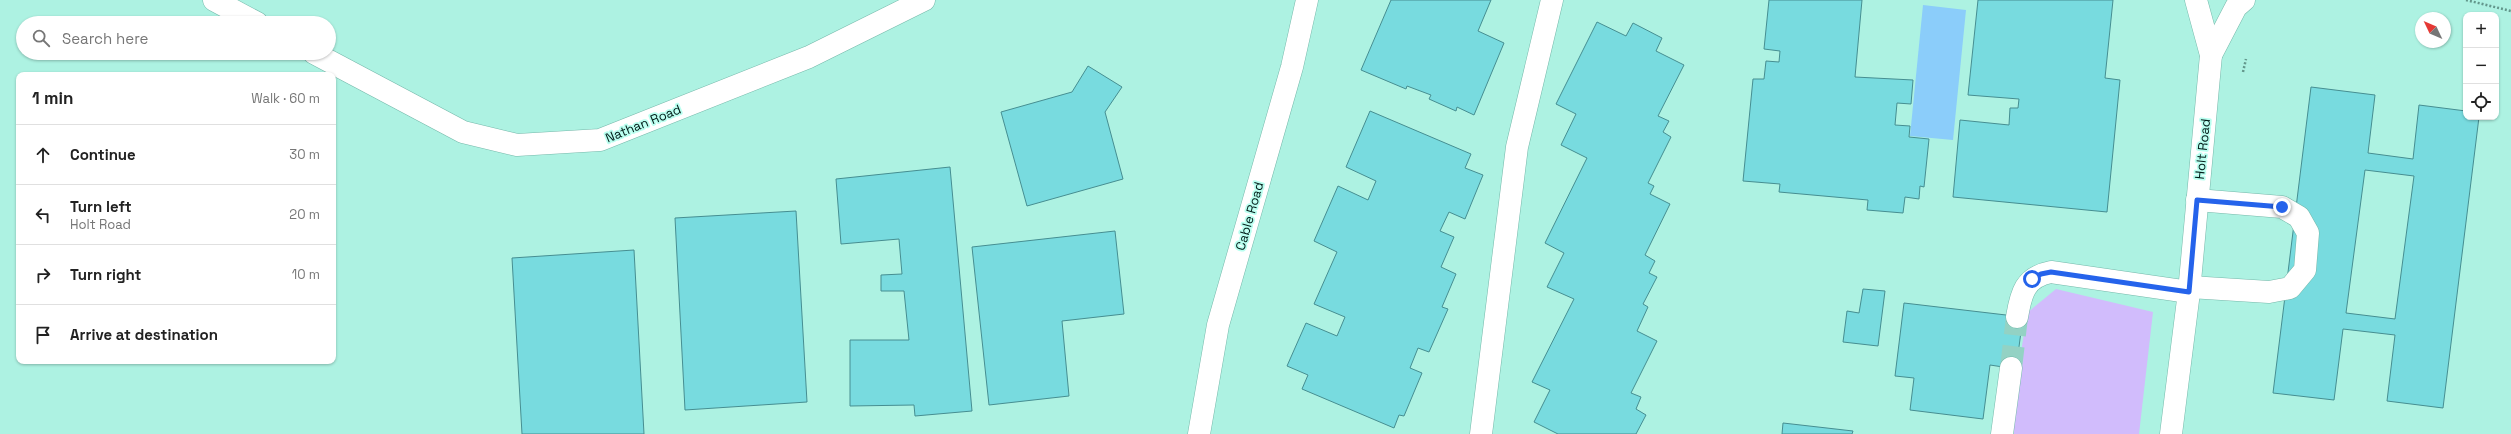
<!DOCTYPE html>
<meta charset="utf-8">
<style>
body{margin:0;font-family:"Space Grotesk",sans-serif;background:#f2f2f2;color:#222}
.controls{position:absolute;right:12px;top:12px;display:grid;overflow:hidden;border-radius:8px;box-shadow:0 1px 3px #0004}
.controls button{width:36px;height:36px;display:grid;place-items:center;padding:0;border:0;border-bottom:1px solid #e0e0e0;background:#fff;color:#222;font:20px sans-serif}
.compass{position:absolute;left:2415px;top:12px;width:36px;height:36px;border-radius:50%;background:#fff;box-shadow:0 1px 3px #0004;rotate:314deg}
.stop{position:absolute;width:12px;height:12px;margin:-9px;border:3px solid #2563eb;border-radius:50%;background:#fff}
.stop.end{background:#2563eb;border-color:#fff;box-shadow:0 1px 4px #0008}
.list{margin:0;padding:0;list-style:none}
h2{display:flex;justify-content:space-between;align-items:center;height:52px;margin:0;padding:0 16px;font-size:17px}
h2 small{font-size:13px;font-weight:400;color:#767676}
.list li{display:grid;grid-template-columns:26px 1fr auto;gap:12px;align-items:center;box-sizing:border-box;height:60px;padding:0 16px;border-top:1px solid #e0e0e0}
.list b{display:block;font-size:15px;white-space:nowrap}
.list p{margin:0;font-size:13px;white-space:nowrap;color:#767676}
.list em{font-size:13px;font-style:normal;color:#767676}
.icon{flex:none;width:22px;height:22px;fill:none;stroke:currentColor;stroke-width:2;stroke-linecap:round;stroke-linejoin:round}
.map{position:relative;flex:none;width:2511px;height:434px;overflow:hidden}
.search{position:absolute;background:#fff;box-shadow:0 1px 3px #0004;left:16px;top:16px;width:320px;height:44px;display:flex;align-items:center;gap:10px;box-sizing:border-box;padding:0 14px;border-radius:22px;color:#767676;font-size:15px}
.panel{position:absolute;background:#fff;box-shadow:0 1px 3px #0004;left:16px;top:72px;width:320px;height:292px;border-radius:8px}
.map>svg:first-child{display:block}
.green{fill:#d1bcfc}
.water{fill:#8bcdfa}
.building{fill:#78dbdf;stroke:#468e91;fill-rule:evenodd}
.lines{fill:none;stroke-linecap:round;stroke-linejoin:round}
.minor-tunnel{stroke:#93d2c4;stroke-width:22;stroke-dasharray:22 11;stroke-linecap:butt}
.minor-casing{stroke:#75b8aa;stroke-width:23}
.path{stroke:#63978c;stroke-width:2.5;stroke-dasharray:2 2;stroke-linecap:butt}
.minor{stroke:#fff;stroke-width:22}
.route{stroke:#2563eb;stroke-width:5}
.labels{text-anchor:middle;stroke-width:3.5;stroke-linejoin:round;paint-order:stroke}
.street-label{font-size:13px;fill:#001b17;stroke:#bafff0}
</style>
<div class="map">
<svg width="2511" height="434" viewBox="0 0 2511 434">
<rect width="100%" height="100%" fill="#adf2e2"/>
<!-- green -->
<polygon class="green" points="2056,289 2153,312 2139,434 2014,434 2014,399 2027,313"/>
<!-- water -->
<polygon class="water" points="1923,5 1966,10 1953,140 1910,136"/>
<!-- building -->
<g class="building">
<polygon points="1391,0 1491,0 1478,31 1504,43 1474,115 1457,107 1456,111 1429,99 1431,95 1407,86 1406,89 1361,70"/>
<polygon points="1769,0 1862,0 1855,77 1913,80 1911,104 1897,103 1895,125 1910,126 1909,137 1929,139 1924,187 1920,186 1919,199 1905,197 1903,213 1867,210 1868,200 1779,192 1780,184 1743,181 1753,79 1764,79 1766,61 1779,62 1780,51 1764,49"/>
<polygon points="1978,0 2113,0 2105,78 2120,80 2107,212 1953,197 1960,120 2009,125 2010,108 2018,108 2019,99 1968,95"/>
<polygon points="1597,22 1626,36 1633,23 1662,38 1656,51 1684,65 1658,116 1669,121 1663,132 1671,137 1648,183 1654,186 1650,194 1670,204 1645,255 1655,261 1649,273 1657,277 1643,304 1648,307 1637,331 1657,341 1631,393 1641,397 1636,409 1646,415 1636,434 1558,434 1534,422 1550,390 1532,382 1574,299 1547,287 1564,253 1545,243 1587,158 1561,145 1576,114 1556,104"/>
<polygon points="1088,66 1122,87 1105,112 1123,179 1027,206 1001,112 1072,92"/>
<path d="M2311,87L2375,95L2368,153L2413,159L2419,105L2466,111V117H2479L2443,408L2387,401L2395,335L2343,329L2334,400L2273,393ZM2365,170L2414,176L2395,319L2346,313Z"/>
<polygon points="1370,111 1471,154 1465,168 1483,175 1465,219 1449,212 1440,231 1454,237 1441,267 1456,274 1442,307 1448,309 1429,352 1418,348 1410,368 1422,373 1404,416 1399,415 1394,428 1302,389 1308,375 1287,366 1306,323 1337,336 1345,317 1314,304 1337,252 1314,241 1338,186 1368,200 1376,181 1346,167"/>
<polygon points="950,167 972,411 915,416 914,405 850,406 850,340 909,340 904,291 881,291 881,275 902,274 899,239 841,244 836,179"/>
<polygon points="796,211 807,402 685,410 675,218"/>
<polygon points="1115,231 1124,314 1062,321 1069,396 989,405 972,247"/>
<polygon points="634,250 644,434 522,434 512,258"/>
<polygon points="1863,289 1885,291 1878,346 1843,342 1847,311 1859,313"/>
<polygon points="1904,303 2023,317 2016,369 1990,365 1983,419 1910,410 1914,378 1895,376"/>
<polygon points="1783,423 1853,431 1852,434 1782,434"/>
</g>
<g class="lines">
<!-- minor-tunnel -->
<polyline class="minor-tunnel" points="2011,368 2017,317"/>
<!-- minor casing -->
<g class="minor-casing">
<g id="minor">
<polyline points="214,0 257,23"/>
<polyline points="314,53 463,132 517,145 600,140 809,57 924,0"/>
<polyline points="2211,55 2236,7 2244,0"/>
<polyline points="2190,287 2269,292 2290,288 2305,270 2308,233 2299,217 2282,207 2197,200"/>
<path d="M2017,317C2021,293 2025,277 2051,272L2189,292"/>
<polyline points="1199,434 1218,325 1292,67 1307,0"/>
<polyline points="1481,434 1517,147 1552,0"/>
<polyline points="2002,434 2011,368"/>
<polyline points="2171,434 2189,292 2211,55 2196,0"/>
</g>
</g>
<!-- path -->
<g class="path">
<polyline points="2466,0 2511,11"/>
<polyline points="2243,72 2246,59"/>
</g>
<!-- minor -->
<use href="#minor" class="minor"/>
</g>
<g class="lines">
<!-- route -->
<polyline class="route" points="2032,279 2041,274 2051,272 2189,292 2197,200 2282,207"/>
</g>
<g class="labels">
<!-- street labels -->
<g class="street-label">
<text transform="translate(643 123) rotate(-22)" y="5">Nathan Road</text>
<text transform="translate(2202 149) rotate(-84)" y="5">Holt Road</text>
<text transform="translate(1249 216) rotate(-74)" y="5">Cable Road</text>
</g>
</g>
</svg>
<div class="controls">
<button>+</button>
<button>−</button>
<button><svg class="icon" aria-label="locate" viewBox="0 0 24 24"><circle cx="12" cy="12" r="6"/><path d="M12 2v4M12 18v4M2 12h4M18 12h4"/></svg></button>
</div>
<svg class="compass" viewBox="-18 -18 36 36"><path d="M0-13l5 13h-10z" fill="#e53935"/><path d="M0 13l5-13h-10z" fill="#767676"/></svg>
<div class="stop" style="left:2032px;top:279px"></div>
<div class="stop end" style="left:2282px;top:207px"></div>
<div class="search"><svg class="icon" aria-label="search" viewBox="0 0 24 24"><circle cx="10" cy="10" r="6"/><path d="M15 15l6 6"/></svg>Search here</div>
<section class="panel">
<h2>1 min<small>Walk · 60 m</small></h2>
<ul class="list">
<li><svg class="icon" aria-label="ahead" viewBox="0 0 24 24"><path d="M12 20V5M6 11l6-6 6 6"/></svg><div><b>Continue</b></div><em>30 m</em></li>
<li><svg class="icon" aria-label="left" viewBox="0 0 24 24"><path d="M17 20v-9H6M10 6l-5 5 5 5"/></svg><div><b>Turn left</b><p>Holt Road</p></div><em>20 m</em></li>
<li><svg class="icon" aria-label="right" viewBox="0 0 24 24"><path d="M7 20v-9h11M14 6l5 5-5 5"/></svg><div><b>Turn right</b></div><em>10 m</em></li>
<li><svg class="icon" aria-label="arrive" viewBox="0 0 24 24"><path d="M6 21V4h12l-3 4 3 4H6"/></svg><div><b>Arrive at destination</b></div></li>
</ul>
</section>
</div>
